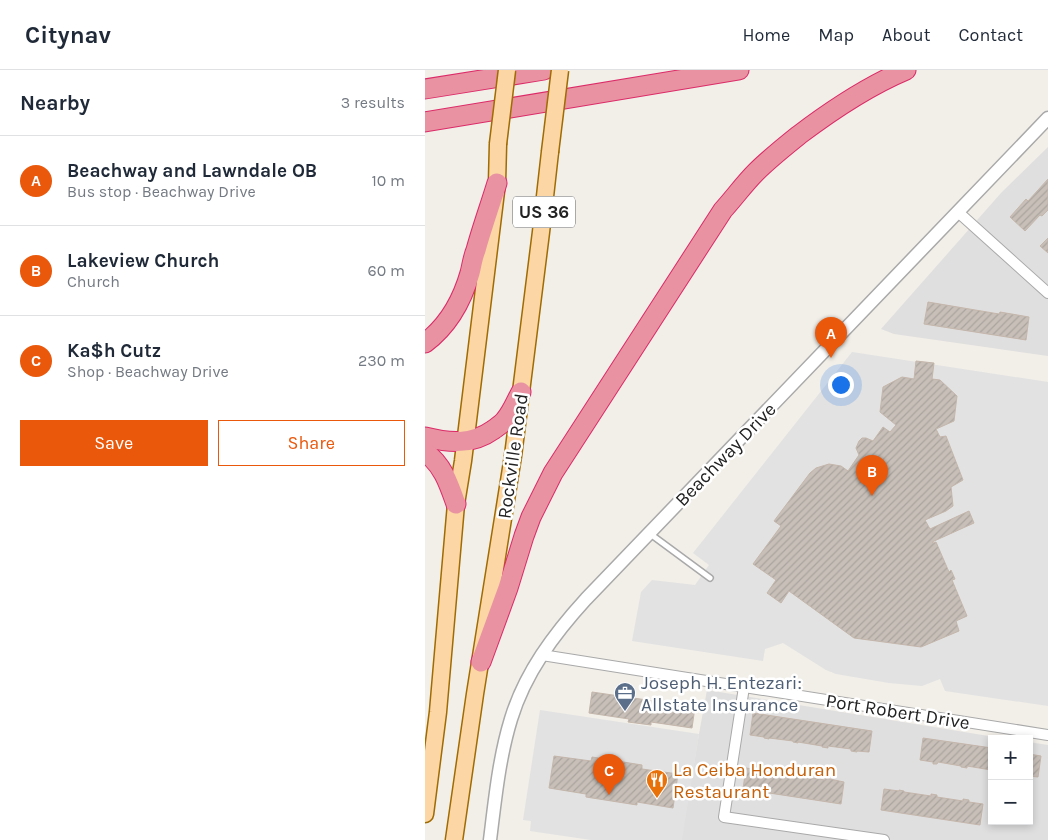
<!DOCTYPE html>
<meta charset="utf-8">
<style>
body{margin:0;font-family:Karla,sans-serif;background:#f6f6f7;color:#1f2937}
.controls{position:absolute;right:15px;bottom:15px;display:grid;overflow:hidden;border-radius:0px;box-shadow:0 2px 8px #0003}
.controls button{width:45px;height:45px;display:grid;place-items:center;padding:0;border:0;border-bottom:1px solid #e0e1e3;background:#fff;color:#1f2937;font:25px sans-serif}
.you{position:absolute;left:415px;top:314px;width:18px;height:18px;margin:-12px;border:4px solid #fff;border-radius:50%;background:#1a73e8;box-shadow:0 0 0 8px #1a73e833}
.badge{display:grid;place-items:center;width:32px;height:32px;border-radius:50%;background:#ea580c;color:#fff;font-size:16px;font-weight:700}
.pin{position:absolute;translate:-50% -41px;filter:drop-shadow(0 1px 2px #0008)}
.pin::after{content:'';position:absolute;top:26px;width:18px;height:15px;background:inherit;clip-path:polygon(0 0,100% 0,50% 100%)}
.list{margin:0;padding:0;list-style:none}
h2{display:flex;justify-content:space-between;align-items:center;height:65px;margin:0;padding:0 20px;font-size:21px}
h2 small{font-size:16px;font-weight:400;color:#747a83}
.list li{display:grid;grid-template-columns:32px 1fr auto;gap:15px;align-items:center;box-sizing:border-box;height:90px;padding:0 20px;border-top:1px solid #e0e1e3}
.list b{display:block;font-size:19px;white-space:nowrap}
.list p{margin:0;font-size:16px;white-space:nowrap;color:#747a83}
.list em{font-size:16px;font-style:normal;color:#747a83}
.actions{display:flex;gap:10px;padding:15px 20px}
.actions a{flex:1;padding:11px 0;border:1px solid #ea580c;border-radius:0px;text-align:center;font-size:18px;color:#ea580c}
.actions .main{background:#ea580c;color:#fff}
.map{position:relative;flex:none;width:623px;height:770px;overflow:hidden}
header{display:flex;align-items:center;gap:30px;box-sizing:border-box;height:70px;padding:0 25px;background:#fff;border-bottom:1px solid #e0e1e3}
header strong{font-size:24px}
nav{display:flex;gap:28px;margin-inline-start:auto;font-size:18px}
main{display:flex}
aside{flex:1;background:#fff}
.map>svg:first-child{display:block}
.residential{fill:#e0dfdf}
.parking{fill:#e2e2e2}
.building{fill:url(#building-hatch);stroke:#c4b6ab}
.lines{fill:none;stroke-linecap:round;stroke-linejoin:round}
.service-casing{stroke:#a9a9a9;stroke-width:8}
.minor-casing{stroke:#a9a9a9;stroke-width:12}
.tertiary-casing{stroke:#a9a9a9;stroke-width:15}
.primary-casing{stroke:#a06b00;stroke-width:19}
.motorway-casing{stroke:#dc2a67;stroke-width:21}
.service{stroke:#fff;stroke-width:5}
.minor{stroke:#fff;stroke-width:10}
.tertiary{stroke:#fff;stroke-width:12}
.primary{stroke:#fcd6a4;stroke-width:16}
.motorway{stroke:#e892a2;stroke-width:19}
.primary-bridge-casing{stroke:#a06b00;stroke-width:19;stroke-linecap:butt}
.primary-bridge{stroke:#fcd6a4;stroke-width:16}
.labels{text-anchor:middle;stroke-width:5;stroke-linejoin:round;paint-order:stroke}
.shield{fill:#fff;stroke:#646464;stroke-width:1}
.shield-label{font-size:18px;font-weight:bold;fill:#222}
.street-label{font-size:19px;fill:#222;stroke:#fff}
.service-label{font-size:19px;fill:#4e5e75;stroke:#fff;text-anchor:start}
.food-label{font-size:19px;fill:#c56008;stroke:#fff;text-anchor:start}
</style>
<header>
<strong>Citynav</strong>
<nav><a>Home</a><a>Map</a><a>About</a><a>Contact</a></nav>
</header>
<main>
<aside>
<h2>Nearby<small>3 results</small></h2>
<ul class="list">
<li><span class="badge">A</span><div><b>Beachway and Lawndale OB</b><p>Bus stop · Beachway Drive</p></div><em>10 m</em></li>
<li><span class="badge">B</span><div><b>Lakeview Church</b><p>Church</p></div><em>60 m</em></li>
<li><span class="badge">C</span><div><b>Ka$h Cutz</b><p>Shop · Beachway Drive</p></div><em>230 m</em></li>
</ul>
<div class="actions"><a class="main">Save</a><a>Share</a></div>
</aside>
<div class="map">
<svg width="623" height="770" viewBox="0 0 623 770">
<defs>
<pattern id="building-hatch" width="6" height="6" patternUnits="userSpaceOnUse" patternTransform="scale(1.25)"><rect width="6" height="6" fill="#c7bfb8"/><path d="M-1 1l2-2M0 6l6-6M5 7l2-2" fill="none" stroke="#aba49e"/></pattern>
</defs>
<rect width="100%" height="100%" fill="#f2efe9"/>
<!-- residential -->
<g class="residential">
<polygon points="623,77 623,286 469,264 456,259 576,123"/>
<polygon points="282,620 582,669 567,669 567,751 604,751 604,672 623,675 623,770 256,770 274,664"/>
</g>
<!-- parking -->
<g class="parking">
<polygon points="427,282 623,312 623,636 520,621 515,609 497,616 464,613 411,604 401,600 358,573 340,579 338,591 207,571 216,522 227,510 270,515 284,495 268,483"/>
<polygon points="115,640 274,664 257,770 166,770 105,761 106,751 98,750"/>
</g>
<!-- building -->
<g class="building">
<polygon points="623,109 623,140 617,146 615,145 600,161 585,147 601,129 603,131"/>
<polygon points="623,168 623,183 615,176"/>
<polygon points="503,232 574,244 575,242 604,247 601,270 499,254"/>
<polygon points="491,291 509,293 507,309 515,310 532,326 529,351 511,359 515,367 521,366 538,410 526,417 528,436 521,441 500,450 505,459 544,441 549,453 507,472 508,473 511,472 524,502 526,500 530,509 527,510 542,546 531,551 534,561 496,577 429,568 364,521 356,533 342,523 351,510 328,494 356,456 349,451 385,403 391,398 404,394 416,396 423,401 434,385 431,378 434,371 437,368 441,368 448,371 458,357 465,362 471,355 455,342 458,317 477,307 489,309"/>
<polygon points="167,622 270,637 267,658 226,652 226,655 203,652 204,649 164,643"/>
<polygon points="328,643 447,661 444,682 432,681 432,682 426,681 426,679 403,676 403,678 397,677 397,676 373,672 373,673 368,672 368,671 344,668 344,669 339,668 339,667 325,665"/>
<polygon points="498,668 567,678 567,702 566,702 566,700 542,696 542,698 536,697 536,696 513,692 512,694 508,694 508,692 495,690"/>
<polygon points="604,684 616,686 613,707 604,706"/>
<polygon points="129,686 166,691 167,687 217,695 217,699 253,704 248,738 212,732 212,735 161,727 161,724 124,718"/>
<polygon points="321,698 335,700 336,699 341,700 340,701 367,705 367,703 374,704 373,706 400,710 400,708 419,712 416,734 318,719"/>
<polygon points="459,719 474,721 474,720 479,721 479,722 506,726 506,724 512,725 512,727 538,731 538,729 544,730 544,732 558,734 555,755 456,740"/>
</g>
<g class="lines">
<!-- service casing -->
<g class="service-casing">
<polyline id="service" points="224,463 285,508"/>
</g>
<!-- minor casing -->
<g class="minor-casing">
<g id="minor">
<polyline points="533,142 623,223"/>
<polyline points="117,585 623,665"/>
<polyline points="319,617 299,747 459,770"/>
</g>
</g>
<!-- tertiary casing -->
<g class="tertiary-casing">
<path id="tertiary" d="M65,770C70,730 74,688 86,649C100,603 129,564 161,529L623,48"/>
</g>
<!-- primary casing -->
<g class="primary-casing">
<g id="primary">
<polyline points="0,744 13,642 31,434 38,391 72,113 73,74"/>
<polyline points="29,770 50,624 88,386 116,162 125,82"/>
</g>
</g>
<!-- motorway casing -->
<g class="motorway-casing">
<g id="motorway">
<polyline points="0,19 119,0"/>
<polyline points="0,52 314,0"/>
<path d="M0,273C24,255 37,231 45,203C47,195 48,187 51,180C57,158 65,136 72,113"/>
<path d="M0,367C24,373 47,375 68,360C72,357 77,354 80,350C87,342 91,331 96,322"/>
<path d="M0,382C18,395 24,414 31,434"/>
<path d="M56,592L83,518L99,466L106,447L128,403L298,140C309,128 319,114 331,102C344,89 359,77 374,65C407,40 443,16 481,0"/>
</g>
</g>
<!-- service -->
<use href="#service" class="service"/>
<!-- minor -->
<use href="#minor" class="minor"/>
<!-- tertiary -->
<use href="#tertiary" class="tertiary"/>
<!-- primary -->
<use href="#primary" class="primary"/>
<!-- motorway -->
<use href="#motorway" class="motorway"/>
<!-- primary-bridge casing -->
<g class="primary-bridge-casing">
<g id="primary-bridge">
<polyline points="73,74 82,0"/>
<polyline points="125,82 135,0"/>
</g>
</g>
<!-- primary-bridge -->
<use href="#primary-bridge" class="primary-bridge"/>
</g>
<!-- icons -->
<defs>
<g id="office-pin" transform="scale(1.125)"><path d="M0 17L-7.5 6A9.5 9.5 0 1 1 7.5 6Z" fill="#5c6f8a" stroke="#fff"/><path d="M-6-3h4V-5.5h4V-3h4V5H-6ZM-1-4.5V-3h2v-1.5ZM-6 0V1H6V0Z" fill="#fff"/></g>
<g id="restaurant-pin" transform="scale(1.125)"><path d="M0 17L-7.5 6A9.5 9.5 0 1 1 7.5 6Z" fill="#e8710a" stroke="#fff"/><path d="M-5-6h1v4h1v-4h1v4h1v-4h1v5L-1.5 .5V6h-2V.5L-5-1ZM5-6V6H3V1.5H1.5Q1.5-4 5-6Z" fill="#fff"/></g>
</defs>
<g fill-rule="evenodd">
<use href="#office-pin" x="200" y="623"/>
<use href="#restaurant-pin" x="232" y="710"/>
</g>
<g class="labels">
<!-- shield labels -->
<rect class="shield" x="88" y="126.5" width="62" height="31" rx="4"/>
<g class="shield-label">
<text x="119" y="148">US 36</text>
</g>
<!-- street labels -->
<g class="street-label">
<text transform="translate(300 384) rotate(-46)" y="7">Beachway Drive</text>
<text transform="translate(87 386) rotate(-82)" y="7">Rockville Road</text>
<text transform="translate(473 641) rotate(9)" y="7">Port Robert Drive</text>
</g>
<!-- service labels -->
<g class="service-label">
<text x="216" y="619">Joseph H. Entezari:<tspan x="216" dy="22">Allstate Insurance</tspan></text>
</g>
<!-- food labels -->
<g class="food-label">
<text x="248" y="706">La Ceiba Honduran<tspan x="248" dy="22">Restaurant</tspan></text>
</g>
</g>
</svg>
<div class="controls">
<button>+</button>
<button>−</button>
</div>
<div class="you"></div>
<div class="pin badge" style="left:406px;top:288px">A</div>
<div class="pin badge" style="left:447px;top:426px">B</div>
<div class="pin badge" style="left:184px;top:725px">C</div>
</div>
</main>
